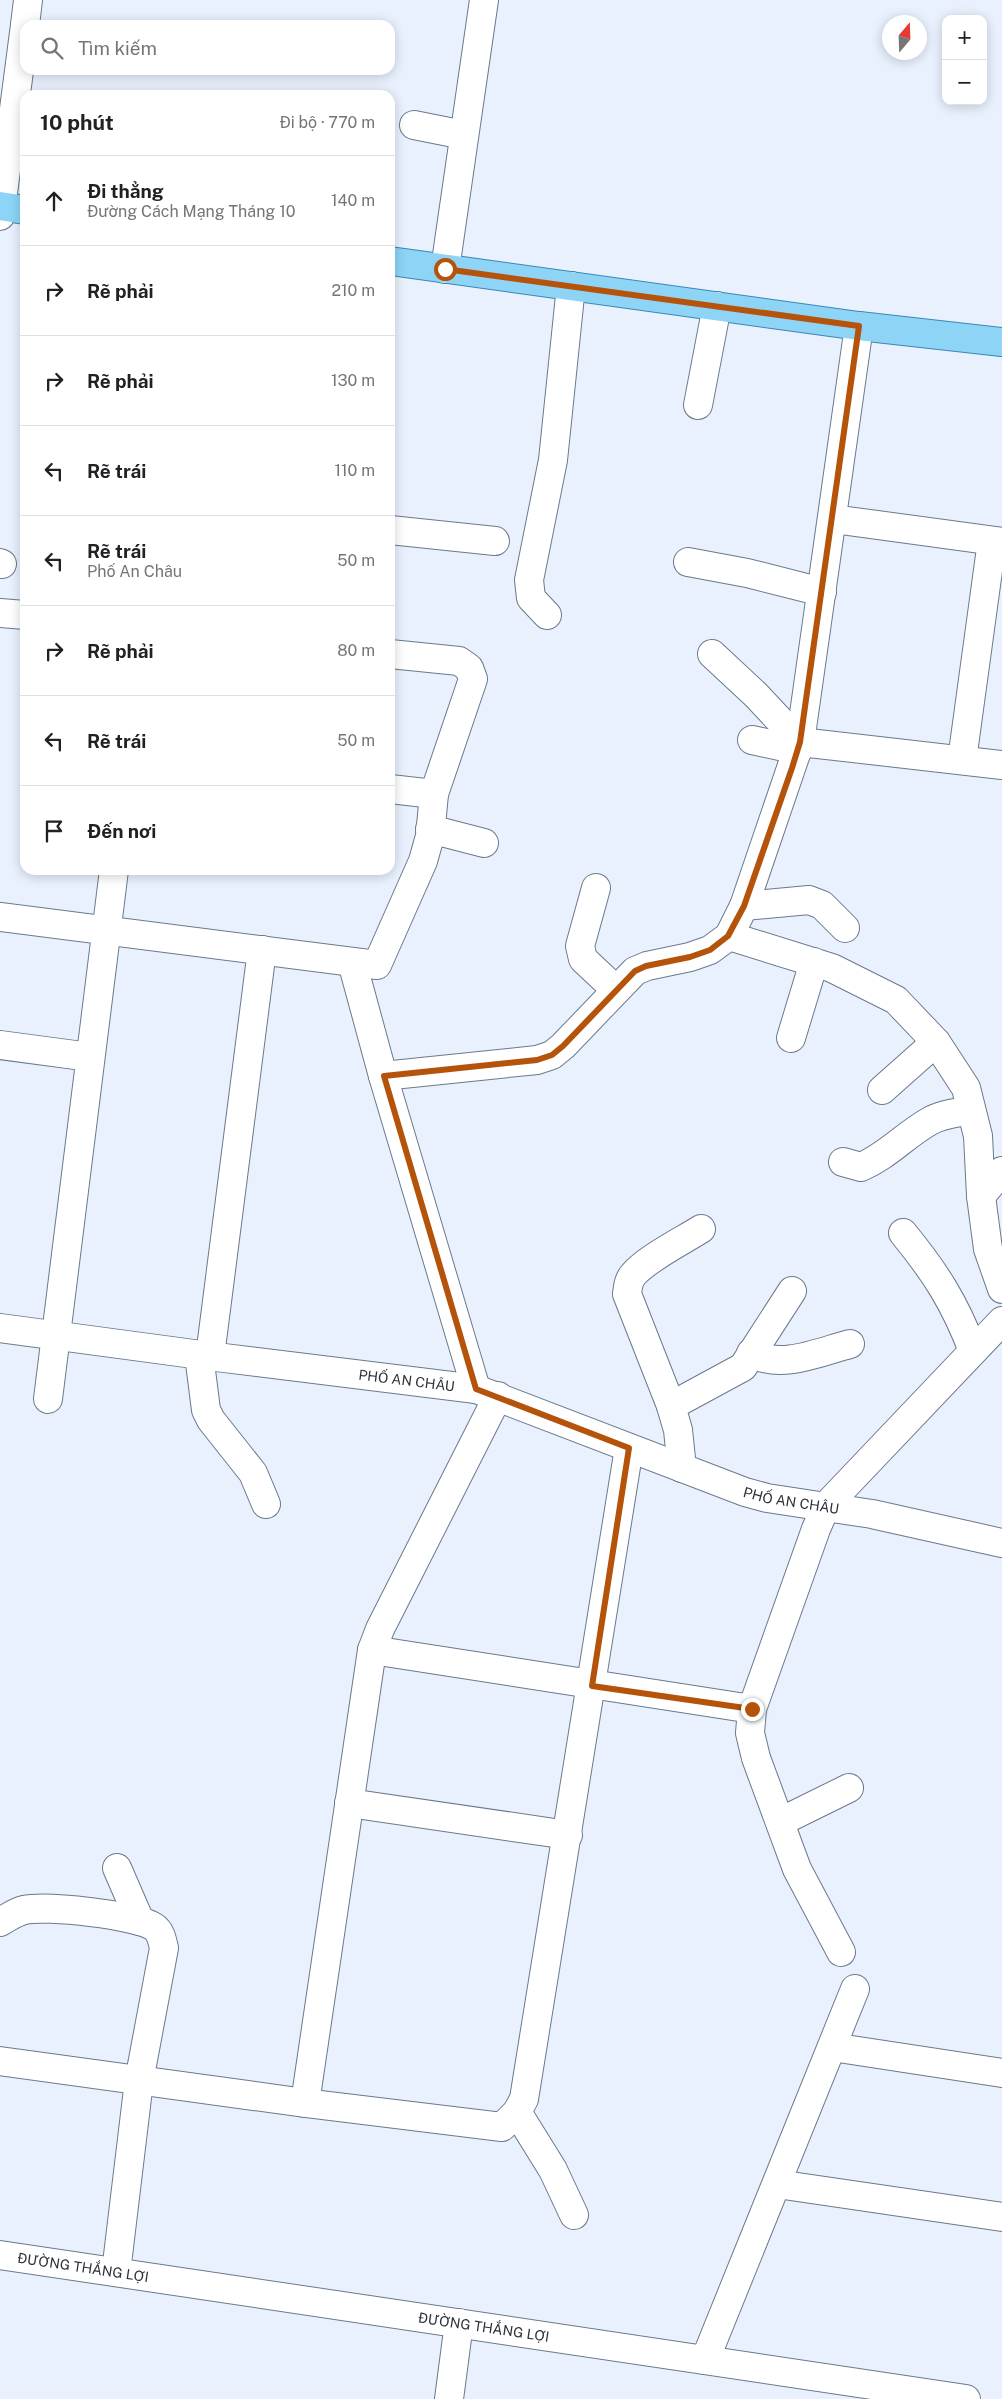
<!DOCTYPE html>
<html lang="vi">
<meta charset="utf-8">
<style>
body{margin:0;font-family:"Public Sans",sans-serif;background:#f6f6f6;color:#202124}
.controls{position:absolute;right:15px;top:15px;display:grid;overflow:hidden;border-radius:10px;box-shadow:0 2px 12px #0003}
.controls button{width:45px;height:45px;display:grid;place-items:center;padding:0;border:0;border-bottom:1px solid #e0e0e0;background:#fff;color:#202124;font:25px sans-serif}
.compass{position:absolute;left:882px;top:15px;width:45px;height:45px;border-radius:50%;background:#fff;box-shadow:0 2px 12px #0003;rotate:19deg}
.stop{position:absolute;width:15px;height:15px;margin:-11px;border:4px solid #b45309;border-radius:50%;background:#fff}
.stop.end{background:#b45309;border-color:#fff;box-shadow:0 1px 5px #0008}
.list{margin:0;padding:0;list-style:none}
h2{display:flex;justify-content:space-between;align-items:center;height:65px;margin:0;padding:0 20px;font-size:21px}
h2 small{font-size:16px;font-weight:400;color:#757577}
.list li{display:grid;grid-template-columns:32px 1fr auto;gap:15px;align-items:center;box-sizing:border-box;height:90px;padding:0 20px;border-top:1px solid #e0e0e0}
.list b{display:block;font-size:19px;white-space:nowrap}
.list p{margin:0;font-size:16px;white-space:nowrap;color:#757577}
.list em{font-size:16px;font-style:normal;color:#757577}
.icon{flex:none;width:28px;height:28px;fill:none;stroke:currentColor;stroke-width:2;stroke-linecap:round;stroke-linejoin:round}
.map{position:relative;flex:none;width:1002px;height:2399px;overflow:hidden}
.search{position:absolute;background:#fff;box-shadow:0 2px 12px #0003;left:20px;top:20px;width:375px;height:55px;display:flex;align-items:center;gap:12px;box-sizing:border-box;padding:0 18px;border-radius:15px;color:#757577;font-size:19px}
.panel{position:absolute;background:#fff;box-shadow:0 2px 12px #0003;left:20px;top:90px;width:375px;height:785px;border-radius:15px}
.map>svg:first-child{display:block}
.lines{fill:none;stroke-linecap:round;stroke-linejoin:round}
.minor-casing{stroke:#6b798b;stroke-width:30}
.major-casing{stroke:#3a88b1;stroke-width:30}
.minor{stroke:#fff;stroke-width:28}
.major{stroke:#8dd4f7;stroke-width:28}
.route{stroke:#b45309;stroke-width:6}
.labels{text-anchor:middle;stroke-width:4.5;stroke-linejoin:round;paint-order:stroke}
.street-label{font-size:14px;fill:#2c3239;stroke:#fdfdfd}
</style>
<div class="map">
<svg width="1002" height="2399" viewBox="0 0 1002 2399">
<rect width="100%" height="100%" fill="#e8f1fd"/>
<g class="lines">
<!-- minor casing -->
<g class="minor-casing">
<g id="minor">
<polyline points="25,25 28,0"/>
<polyline points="414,125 464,135"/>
<polyline points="0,216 25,25"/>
<polyline points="445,269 484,0"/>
<polyline points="698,405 717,306"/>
<polyline points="833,519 1002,542"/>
<polyline points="390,530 495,541"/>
<polyline points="688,562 747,573 822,592"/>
<polyline points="0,563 2,564"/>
<polyline points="0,613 25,615"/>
<polyline points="547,615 531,598 529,580 553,460 571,286"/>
<polyline points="712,654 756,695 800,742 1002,765"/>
<polyline points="752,740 798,750"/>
<polyline points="962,760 992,541"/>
<polyline points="390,789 434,794"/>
<polyline points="430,829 484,843"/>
<polyline points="596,888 580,946 583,959 616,990"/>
<polyline points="744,906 809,900 822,905 845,928"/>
<polyline points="0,917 377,965 423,861 430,836 434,794 473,679 469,668 459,661 390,654"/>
<polyline points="729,936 832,968 896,1000 936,1042 966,1088 978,1136 981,1196 988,1249 1002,1289"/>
<polyline points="352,962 383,1076 476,1389"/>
<polyline points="791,1038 814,962"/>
<polyline points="0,1045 90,1057"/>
<polyline points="383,1076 537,1060 552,1055 563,1046 635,971 647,966 690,957 710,950 729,936 744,906 800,742 859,326"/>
<polyline points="882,1090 936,1042"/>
<path d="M843,1162L861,1167C887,1156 905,1135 930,1121C942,1114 957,1113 971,1110"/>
<polyline points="981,1196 1002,1171"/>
<path d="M903,1233C935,1272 955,1303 973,1351"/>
<path id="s1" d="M0,1328L216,1357L476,1389L745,1492L767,1498L872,1514L1002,1543"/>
<path d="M751,1353C781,1370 819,1352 850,1344"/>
<polyline points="199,1355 206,1410 211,1420 253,1473 266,1504"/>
<polyline points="210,1356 262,950"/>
<polyline points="48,1399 114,870"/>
<polyline points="671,1406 743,1367 792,1291"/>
<path d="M682,1468L678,1430L671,1406L627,1294C628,1287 628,1281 633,1275C646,1259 682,1241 701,1229"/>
<polyline points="372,1650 752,1709"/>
<polyline points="349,1803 568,1835"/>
<polyline points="780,1822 849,1788"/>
<polyline points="117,1868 140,1921"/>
<path d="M0,1922C8,1918 15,1912 24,1910C46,1905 137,1915 154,1927C161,1932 162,1940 164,1948L139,2081L116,2272"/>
<polyline points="841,1952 797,1869 756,1758 750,1733 752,1709 816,1529 826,1506 1002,1321"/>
<polyline points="832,2047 1002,2073"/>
<polyline points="0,2061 305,2103 502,2127 517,2112 524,2099 629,1448"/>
<polyline points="305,2103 372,1650 380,1629 498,1396"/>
<polyline points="517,2112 553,2170 574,2215"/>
<polyline points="777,2184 1002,2217"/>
<path id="s2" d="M0,2255L966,2399"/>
<polyline points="705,2360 855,1989"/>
<polyline points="449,2399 459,2323"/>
</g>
</g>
<!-- major casing -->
<g class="major-casing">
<g id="major">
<polyline points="0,206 25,210"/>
<polyline points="390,261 859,326 1002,342"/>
</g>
</g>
<!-- minor -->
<use href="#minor" class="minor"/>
<!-- major -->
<use href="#major" class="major"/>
</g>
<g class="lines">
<!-- route -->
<polyline class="route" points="445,269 859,326 800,742 792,768 744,906 728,936 710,950 690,957 646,966 635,971 563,1046 552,1055 537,1060 384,1076 476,1389 629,1448 592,1686 752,1709"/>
</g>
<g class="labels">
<!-- street labels -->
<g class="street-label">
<text dy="5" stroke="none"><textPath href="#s1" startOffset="410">PHỐ AN CHÂU</textPath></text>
<text dy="5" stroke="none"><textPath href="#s1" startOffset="815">PHỐ AN CHÂU</textPath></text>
<text dy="5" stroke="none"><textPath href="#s2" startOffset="84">ĐƯỜNG THẮNG LỢI</textPath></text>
<text dy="5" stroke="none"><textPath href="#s2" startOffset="489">ĐƯỜNG THẮNG LỢI</textPath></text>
</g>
</g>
</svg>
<div class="controls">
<button>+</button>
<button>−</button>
</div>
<svg class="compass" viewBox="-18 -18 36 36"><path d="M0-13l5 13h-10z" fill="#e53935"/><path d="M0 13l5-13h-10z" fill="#757577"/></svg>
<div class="stop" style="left:445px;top:269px"></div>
<div class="stop end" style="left:752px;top:1709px"></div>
<div class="search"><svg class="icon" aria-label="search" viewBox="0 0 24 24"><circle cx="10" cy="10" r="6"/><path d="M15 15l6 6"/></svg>Tìm kiếm</div>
<section class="panel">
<h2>10 phút<small>Đi bộ · 770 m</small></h2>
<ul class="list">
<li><svg class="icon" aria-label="ahead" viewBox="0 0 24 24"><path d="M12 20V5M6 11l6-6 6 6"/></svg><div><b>Đi thẳng</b><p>Đường Cách Mạng Tháng 10</p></div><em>140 m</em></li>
<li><svg class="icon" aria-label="right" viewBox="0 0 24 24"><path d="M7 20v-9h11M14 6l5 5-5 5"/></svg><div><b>Rẽ phải</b></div><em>210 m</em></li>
<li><svg class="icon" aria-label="right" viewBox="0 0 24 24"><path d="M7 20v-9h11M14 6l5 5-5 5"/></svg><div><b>Rẽ phải</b></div><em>130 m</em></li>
<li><svg class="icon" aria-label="left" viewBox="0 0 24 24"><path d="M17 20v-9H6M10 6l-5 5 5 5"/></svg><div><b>Rẽ trái</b></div><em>110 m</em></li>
<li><svg class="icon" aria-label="left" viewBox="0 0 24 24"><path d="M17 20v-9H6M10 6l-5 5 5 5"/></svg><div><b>Rẽ trái</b><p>Phố An Châu</p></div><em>50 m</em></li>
<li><svg class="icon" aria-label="right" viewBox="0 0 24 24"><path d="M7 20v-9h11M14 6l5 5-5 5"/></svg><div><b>Rẽ phải</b></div><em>80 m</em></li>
<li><svg class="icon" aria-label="left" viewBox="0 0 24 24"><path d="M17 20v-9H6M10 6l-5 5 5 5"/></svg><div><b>Rẽ trái</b></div><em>50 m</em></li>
<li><svg class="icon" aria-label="arrive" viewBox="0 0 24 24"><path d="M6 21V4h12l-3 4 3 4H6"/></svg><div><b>Đến nơi</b></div></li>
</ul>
</section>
</div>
